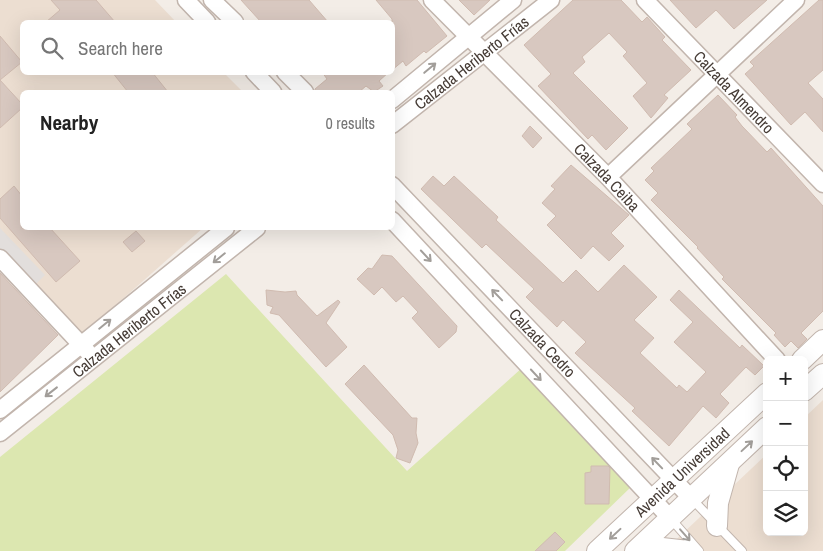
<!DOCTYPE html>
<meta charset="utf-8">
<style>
body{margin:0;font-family:"Archivo Narrow",sans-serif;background:#f6f6f6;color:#222}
.controls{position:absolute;right:15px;bottom:15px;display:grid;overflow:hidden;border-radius:8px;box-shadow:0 5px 20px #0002}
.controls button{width:45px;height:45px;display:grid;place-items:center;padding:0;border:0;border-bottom:1px solid #e0e0e0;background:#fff;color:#222;font:25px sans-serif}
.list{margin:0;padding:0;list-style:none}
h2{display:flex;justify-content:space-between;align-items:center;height:65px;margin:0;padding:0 20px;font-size:21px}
h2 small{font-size:16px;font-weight:400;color:#767676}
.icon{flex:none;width:28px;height:28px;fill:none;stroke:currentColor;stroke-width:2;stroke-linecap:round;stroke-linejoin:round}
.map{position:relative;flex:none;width:823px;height:551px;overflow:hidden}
.search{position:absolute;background:#fff;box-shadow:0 5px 20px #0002;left:20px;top:20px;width:375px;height:55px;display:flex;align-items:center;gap:12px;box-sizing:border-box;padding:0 18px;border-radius:8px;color:#767676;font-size:19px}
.panel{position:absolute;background:#fff;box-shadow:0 5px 20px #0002;left:20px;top:90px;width:375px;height:140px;border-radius:8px}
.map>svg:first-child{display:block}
.education{fill:#ecded1}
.green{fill:#dce7b0}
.parking{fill:#e2dedc}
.building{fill:#d8c8c0;stroke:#d0bbb0}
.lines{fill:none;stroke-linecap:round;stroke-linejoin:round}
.service-casing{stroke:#c2b5ad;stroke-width:10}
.minor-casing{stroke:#c2b5ad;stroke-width:19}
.tertiary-casing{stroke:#c2b5ad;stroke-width:22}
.service{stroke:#fff;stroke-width:8}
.minor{stroke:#fff;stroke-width:16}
.tertiary{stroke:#fff;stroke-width:20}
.oneway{stroke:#a29e9a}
.labels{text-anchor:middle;stroke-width:4;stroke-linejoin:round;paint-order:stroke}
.street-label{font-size:16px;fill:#463c36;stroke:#fff}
</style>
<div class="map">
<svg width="823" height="551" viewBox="0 0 823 551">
<rect width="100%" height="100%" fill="#f3ede7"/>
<!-- education -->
<g class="education">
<polygon points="0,0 155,0 176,22 22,22 22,72 224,73 243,92 22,92 22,228 203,228 83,334 0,248"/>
<polygon points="823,400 823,551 664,551 767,454 767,532 804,532 804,418"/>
</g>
<!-- green -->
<polygon class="green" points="226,274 407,471 523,367 633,485 565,551 0,551 0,457"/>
<!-- parking -->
<polygon class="parking" points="0,228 45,275 35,285 0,248"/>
<!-- building -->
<g class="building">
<polygon points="51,0 96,0 115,22 46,22 60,10"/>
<polygon points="241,0 309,0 328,22 261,22"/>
<polygon points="376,0 417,0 447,36 426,53 424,51 406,66 403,61 392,70 392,19"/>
<polygon points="459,0 490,0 474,15"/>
<polygon points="573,0 621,0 642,22 647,17 665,37 662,40 691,70 664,95 668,98 651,118 633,96 647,83 623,56 627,52 609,33 582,57 585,62 573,73 628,128 606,150 592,135 588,139 538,86 551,74 524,45"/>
<polygon points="670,0 767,0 734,29 716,10 696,28"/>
<polygon points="819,0 823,0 823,70 808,83 823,99 823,132 805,112 791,125 745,74 754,66 750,62"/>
<polygon points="0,36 22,62 0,80 22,104 22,108 0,128"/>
<polygon points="112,72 152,72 168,92 128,92"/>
<polygon points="322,72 389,72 379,81 383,86 374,92 366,86 359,92 315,92 315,89 327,79"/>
<polygon points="718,95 737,115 735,117 742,126 767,152 771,148 823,206 823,311 801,333 807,339 798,348 791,341 785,347 774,335 776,333 722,279 724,277 697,248 698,247 651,200 658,193 645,180 654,171 651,168 692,129 687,124"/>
<polygon points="530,126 542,138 533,148 522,136"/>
<polygon points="571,165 629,215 611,233 624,246 609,261 593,246 581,259 547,225 556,216 542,203 555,189 551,186"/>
<polygon points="433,176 444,186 454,176 498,217 496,220 563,283 576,270 598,292 624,265 657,297 634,320 654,338 640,353 677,388 679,385 687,392 706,372 674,342 693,322 670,300 679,290 740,348 742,345 764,366 755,375 746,367 720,394 729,403 716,418 703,406 669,446 632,411 635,408 575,353 586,342 563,320 557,327 526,297 534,289 486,244 482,248 421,189"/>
<polygon points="14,186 22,196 22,228 50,228 80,261 56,282 0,218 0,199"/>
<polygon points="136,231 145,241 132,252 123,242"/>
<polygon points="382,255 392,256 457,326 456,332 439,348 412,318 418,312 403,296 396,302 382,287 374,295 357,279 368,268 372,269"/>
<polygon points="0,273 58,335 0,392"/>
<polygon points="266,290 285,292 296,291 297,295 317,316 338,300 340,302 326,323 347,347 326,367 279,315 270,313 273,307 267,305"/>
<polygon points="364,365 412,418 417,418 416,433 418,443 410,463 396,458 398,450 393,435 345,384"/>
<polygon points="591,466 608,466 610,468 609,504 585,504 585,473 591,472"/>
<polygon points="555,532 565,542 556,551 535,551"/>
</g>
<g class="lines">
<!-- service casing -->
<g class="service-casing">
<g id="service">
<polyline points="691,498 742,551"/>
<polyline points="671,519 699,551"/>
</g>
</g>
<!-- minor casing -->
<g class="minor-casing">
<g id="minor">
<polyline points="186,0 207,22"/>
<polyline points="212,0 235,22"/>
<path id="s1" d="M432,0L608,177L777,360"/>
<path id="s2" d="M645,0L823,184"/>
<polyline points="254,72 273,92"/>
<polyline points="285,72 305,92"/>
<polyline points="392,100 513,0"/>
<path id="s3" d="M392,125L551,0"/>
<polyline points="608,177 796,0"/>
<path id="s4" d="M392,185L691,498"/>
<polyline points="392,220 671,519"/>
<polyline points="0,258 87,351"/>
<polyline points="0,410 226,228"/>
<path id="s5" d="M0,433L257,228"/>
</g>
</g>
<!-- tertiary casing -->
<g class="tertiary-casing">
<g id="tertiary">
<polyline points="802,360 823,340"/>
<polyline points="804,391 823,374"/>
<polyline points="717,526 718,503 729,464"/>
<path id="s6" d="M597,551L767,393"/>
<polyline points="635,551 767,427"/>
<polyline points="645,551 662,548 688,551"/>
</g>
</g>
<!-- service -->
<use href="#service" class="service"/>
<!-- minor -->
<use href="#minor" class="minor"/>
<!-- tertiary -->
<use href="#tertiary" class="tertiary"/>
</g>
<!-- one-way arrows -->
<defs><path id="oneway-shaft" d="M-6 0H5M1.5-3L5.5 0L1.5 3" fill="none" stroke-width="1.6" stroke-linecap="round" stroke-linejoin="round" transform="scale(1.25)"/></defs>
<g class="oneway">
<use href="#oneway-shaft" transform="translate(430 68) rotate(-40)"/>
<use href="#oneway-shaft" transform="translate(426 256) rotate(47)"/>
<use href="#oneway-shaft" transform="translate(219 258) rotate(141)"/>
<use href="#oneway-shaft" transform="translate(497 295) rotate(-134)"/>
<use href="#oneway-shaft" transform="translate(105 324) rotate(-39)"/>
<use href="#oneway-shaft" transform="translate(536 375) rotate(47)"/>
<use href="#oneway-shaft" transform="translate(51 392) rotate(142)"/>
<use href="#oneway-shaft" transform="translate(747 446) rotate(-43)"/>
<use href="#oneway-shaft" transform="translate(657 463) rotate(-134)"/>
<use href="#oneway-shaft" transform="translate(615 534) rotate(137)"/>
<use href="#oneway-shaft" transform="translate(685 535) rotate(49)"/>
</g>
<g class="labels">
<!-- street labels -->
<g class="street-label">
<text dy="6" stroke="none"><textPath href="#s3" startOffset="101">Calzada Heriberto Frías</textPath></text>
<text dy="6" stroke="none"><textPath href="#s2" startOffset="128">Calzada Almendro</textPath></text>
<text dy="6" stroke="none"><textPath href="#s1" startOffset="249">Calzada Ceiba</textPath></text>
<text dy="6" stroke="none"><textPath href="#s5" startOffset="165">Calzada Heriberto Frías</textPath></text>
<text dy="6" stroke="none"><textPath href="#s4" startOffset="218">Calzada Cedro</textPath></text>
<text dy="6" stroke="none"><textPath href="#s6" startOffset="116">Avenida Universidad</textPath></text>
</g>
</g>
</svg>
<div class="controls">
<button>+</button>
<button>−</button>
<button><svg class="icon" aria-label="locate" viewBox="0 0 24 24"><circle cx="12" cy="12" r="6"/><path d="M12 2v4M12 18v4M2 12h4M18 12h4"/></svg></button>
<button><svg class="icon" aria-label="layers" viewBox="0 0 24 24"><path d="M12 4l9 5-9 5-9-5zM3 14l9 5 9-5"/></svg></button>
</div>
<div class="search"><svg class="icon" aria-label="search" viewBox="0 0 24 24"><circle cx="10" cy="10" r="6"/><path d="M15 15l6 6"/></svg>Search here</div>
<section class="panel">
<h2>Nearby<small>0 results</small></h2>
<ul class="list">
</ul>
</section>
</div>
